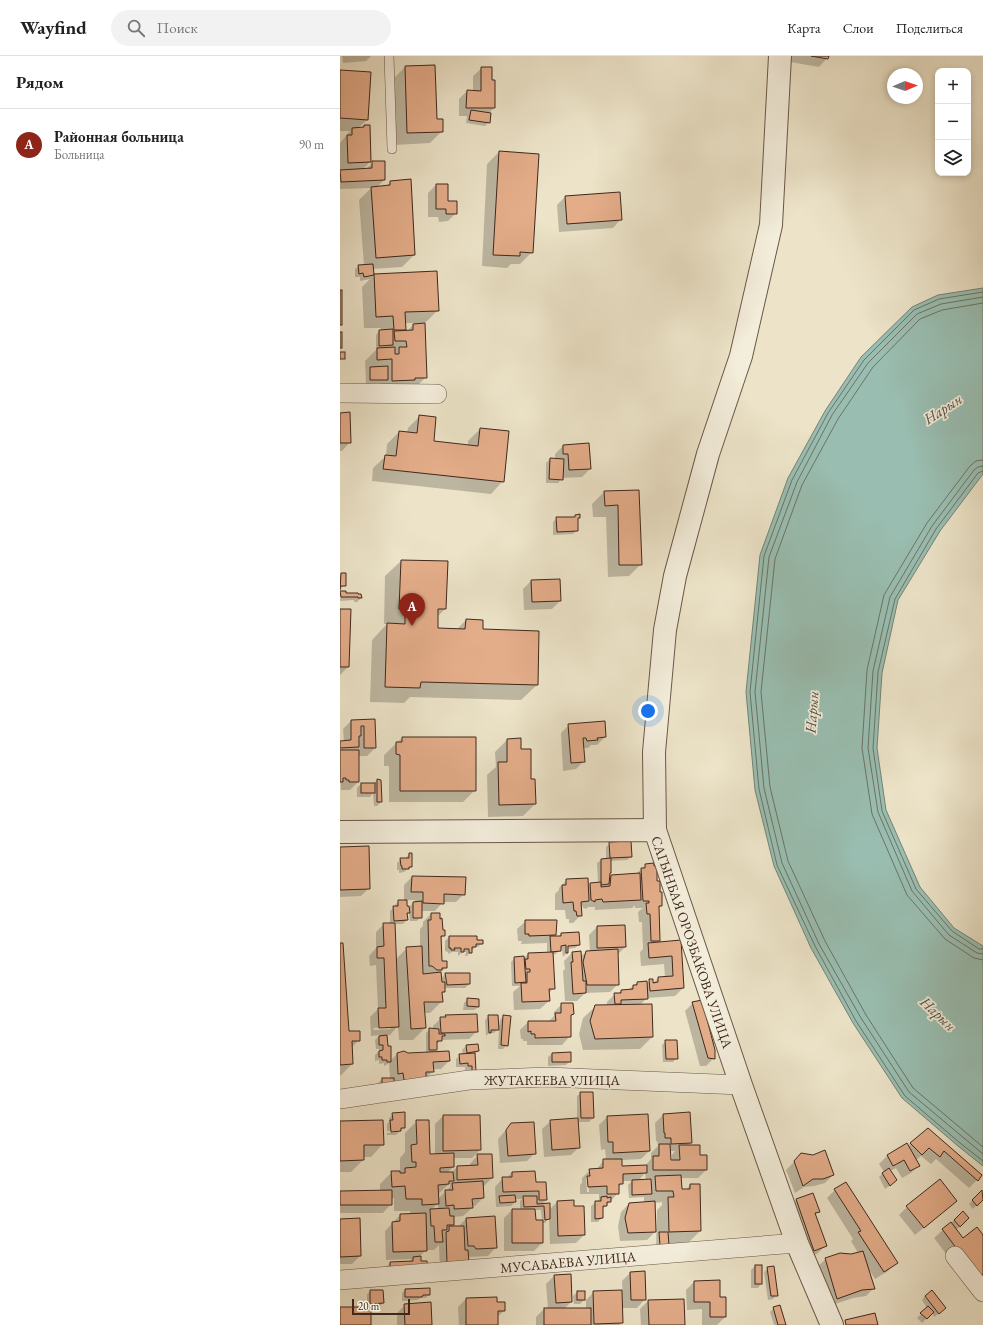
<!DOCTYPE html>
<html lang="ru">
<meta charset="utf-8">
<style>
body{margin:0;font-family:"EB Garamond",serif;background:#f2f2f2;color:#222}
.controls{position:absolute;right:12px;top:12px;display:grid;overflow:hidden;border-radius:8px;box-shadow:0 2px 6px #0003}
.controls button{width:36px;height:36px;display:grid;place-items:center;padding:0;border:0;border-bottom:1px solid #e0e0e0;background:#fff;color:#222;font:20px sans-serif}
.compass{position:absolute;left:547px;top:12px;width:36px;height:36px;border-radius:50%;background:#fff;box-shadow:0 2px 6px #0003;rotate:88deg}
.scale{position:absolute;left:12px;bottom:10px;width:58px;box-sizing:border-box;padding-left:4px;border:2px solid #40281c;border-top:0;font-size:11px;line-height:14px;white-space:nowrap;color:#40281c;-webkit-text-stroke:3px #f3eddb;paint-order:stroke}
.you{position:absolute;left:308px;top:655px;width:14px;height:14px;margin:-10px;border:3px solid #fff;border-radius:50%;background:#1a73e8;box-shadow:0 0 0 6px #1a73e833}
.badge{display:grid;place-items:center;width:26px;height:26px;border-radius:50%;background:#8f2418;color:#fff;font-size:13px;font-weight:700}
.pin{position:absolute;translate:-50% -33px;filter:drop-shadow(0 1px 2px #0008)}
.pin::after{content:'';position:absolute;top:21px;width:14px;height:12px;background:inherit;clip-path:polygon(0 0,100% 0,50% 100%)}
.list{margin:0;padding:0;list-style:none}
h2{display:flex;justify-content:space-between;align-items:center;height:52px;margin:0;padding:0 16px;font-size:17px}
h2 small{font-size:13px;font-weight:400;color:#767676}
.list li{display:grid;grid-template-columns:26px 1fr auto;gap:12px;align-items:center;box-sizing:border-box;height:72px;padding:0 16px;border-top:1px solid #e0e0e0}
.list b{display:block;font-size:15px;white-space:nowrap}
.list p{margin:0;font-size:13px;white-space:nowrap;color:#767676}
.list em{font-size:13px;font-style:normal;color:#767676}
.icon{flex:none;width:22px;height:22px;fill:none;stroke:currentColor;stroke-width:2;stroke-linecap:round;stroke-linejoin:round}
.map{position:relative;flex:none;width:643px;height:1269px;overflow:hidden}
header{display:flex;align-items:center;gap:24px;box-sizing:border-box;height:56px;padding:0 20px;background:#fff;border-bottom:1px solid #e0e0e0}
header strong{font-size:19px}
nav{display:flex;gap:22px;margin-inline-start:auto;font-size:14px}
.search{width:280px;height:36px;background:#f2f2f2;display:flex;align-items:center;gap:10px;box-sizing:border-box;padding:0 14px;border-radius:22px;color:#767676;font-size:15px}
main{display:flex}
aside{flex:1;background:#fff}
.map>svg:first-child{display:block}
.water{fill:#99beb1;stroke:#758275}
.shadow{fill:#0003;fill-rule:evenodd}
.lines{fill:none;stroke-linecap:round;stroke-linejoin:round}
.shore{stroke:#6c7366;stroke-width:1}
.building{fill:#e4ad8a;stroke:#40281c}
.service-casing{stroke:#6b5747;stroke-width:10}
.minor-casing{stroke:#6b5747;stroke-width:20}
.tertiary-casing{stroke:#6b5747;stroke-width:24}
.service{stroke:#f3eddb;stroke-width:9}
.minor{stroke:#f3eddb;stroke-width:19}
.tertiary{stroke:#f3eddb;stroke-width:22}
.labels{text-anchor:middle;stroke-width:3.5;stroke-linejoin:round;paint-order:stroke}
.street-label{font-size:14px;fill:#40281c;stroke:#f3eddb}
.water-label{font-size:15px;font-style:italic;fill:#564e41;stroke:#f3eddb}
</style>
<header>
<strong>Wayfind</strong>
<div class="search"><svg class="icon" aria-label="search" viewBox="0 0 24 24"><circle cx="10" cy="10" r="6"/><path d="M15 15l6 6"/></svg>Поиск</div>
<nav><a>Карта</a><a>Слои</a><a>Поделиться</a></nav>
</header>
<main>
<aside>
<h2>Рядом<small></small></h2>
<ul class="list">
<li><span class="badge">A</span><div><b>Районная больница</b><p>Больница</p></div><em>90 m</em></li>
</ul>
</aside>
<div class="map">
<svg width="643" height="1269" viewBox="0 0 643 1269">
<rect width="100%" height="100%" fill="#ece3c8"/>
<filter id="stains"><feTurbulence type="fractalNoise" baseFrequency=".005" numOctaves="4"/><feColorMatrix values="0 0 0 0 .2 0 0 0 0 .09 0 0 0 0 .02 0 0 0 .5 -.17"/></filter>
<radialGradient id="worn" r=".72"><stop offset=".6" stop-color="#630" stop-opacity="0"/><stop offset="1" stop-color="#630" stop-opacity=".3"/></radialGradient>
<!-- water -->
<polygon class="water" points="643,232 643,418 600,475 558,544 542,617 537,692 546,754 580,831 614,872 643,890 643,1110 618,1090 562,1042 513,967 471,892 434,810 415,734 406,636 420,499 448,422 485,355 521,301 572,251 598,239"/>
<!-- shadow -->
<g class="shadow">
<polygon points="2,0 31,0 26,5 3,7"/>
<polygon points="440,0 488,0 487,2 479,11 439,4"/>
<polygon points="65,11 102,75 90,87 55,89 53,23"/>
<polygon points="142,12 154,52 149,57 149,66 145,70 126,67 127,60 119,60 119,43 127,35 133,35 133,20"/>
<path d="M0,15L27,64L18,72H22L25,70L30,106L21,115L22,117L33,106L44,124L37,131H45L51,126L74,199L62,211L32,213L33,221L34,219L98,254L86,266L84,267L86,321L74,333L40,337V327L26,328L25,305L37,293H36V279L39,275H41V272H24L22,231L30,223L20,225V221H15V213L19,210L24,209L19,144L31,132L0,133V87L10,75H0ZM65,267H75L66,276H62L65,273Z"/>
<polygon points="159,96 192,196 180,208 171,208 167,212 142,210 147,108"/>
<polygon points="96,129 107,129 107,146 116,157 108,165 99,166 98,161 88,161 88,137"/>
<polygon points="225,141 281,163 273,172 219,176 217,149"/>
<polygon points="0,358 10,386 2,395 0,395"/>
<polygon points="80,360 92,386 128,390 128,385 140,373 163,425 151,438 32,425 33,412 46,400 47,388 59,376 67,377 68,372"/>
<polygon points="223,390 250,413 242,421 222,422 218,427 206,427 206,407 210,403 215,403 215,398"/>
<polygon points="298,435 301,508 289,520 268,521 266,461 253,461 252,448 264,436"/>
<polygon points="235,460 239,461 237,464 237,474 233,478 213,479 213,466 217,462 233,462"/>
<polygon points="61,505 107,506 105,553 97,561 97,573 117,573 126,564 142,574 197,629 181,644 70,641 64,647 30,646 32,584 47,568 44,568 45,520"/>
<polygon points="1,518 5,529 0,533 0,519"/>
<polygon points="191,525 220,545 212,553 184,554 183,533"/>
<polygon points="1,536 5,538 17,538 21,542 17,546 14,546 14,544 0,545"/>
<polygon points="0,554 8,611 0,619"/>
<polygon points="34,664 35,692 27,700 18,700 18,726 10,734 1,734 0,686 4,686 3,673 11,665"/>
<polygon points="229,669 265,681 257,689 251,689 248,692 243,692 244,705 236,713 223,715 221,677"/>
<polygon points="62,682 135,734 123,746 49,746 49,710 44,710 44,699"/>
<polygon points="167,684 191,724 195,748 183,760 148,761 147,719 156,711 155,696"/>
<polygon points="37,724 41,746 37,750 34,750 33,737 30,741 17,741 17,732 21,728 33,728"/>
<polygon points="270,787 291,801 287,804 270,805 270,817 268,819 268,823 271,820 297,817 306,809 316,826 321,850 318,852 319,885 317,887 340,885 343,932 335,940 307,942 300,949 312,981 300,993 243,994 239,978 243,962 256,950 267,950 267,946 275,938 278,938 281,935 288,934 297,927 306,928 310,924 312,928 318,922 325,922 324,908 301,910 300,896 303,893 302,866 299,866 298,856 303,852 295,852 295,849 292,852 255,854 255,851 248,851 246,853 243,852 243,850 240,853 241,859 233,867 229,867 229,863 226,863 225,854 215,854 215,838 219,834 219,832 227,824 247,830 250,828 258,827 257,807 261,804 266,803 266,791"/>
<polygon points="0,792 29,832 21,840 0,841"/>
<polygon points="69,798 71,798 71,810 64,816 59,817 59,814 57,814 57,807 61,803 65,803"/>
<path d="M72,821L124,838L116,846H103L95,855H81V861L77,865H70L69,856L66,859L67,864L63,868H54L55,904L67,892L80,891V873L83,870V866L91,858L104,879L100,884L101,906L106,911L100,917L101,923L105,918H129V928L125,932H104V935L101,938L102,945L90,957H84L85,972L73,984H59L58,970L50,979H46L50,1005L57,998L86,997V977L90,973L93,974V970L101,962H104L106,960L137,975L129,983L101,984L96,989V993L93,997L109,1005L101,1013H93V1015L77,1031L56,1032L55,1025H53L38,1035V1027L42,1023H50L49,1007L46,1009L44,1010V1007L39,1008V1004L35,1005V999L39,995V993H36L35,984L40,979L31,980L30,961L38,953L36,909L30,910L29,900L36,892V876L44,868H50V855L55,851V849L59,845H64V829ZM66,844H75V847H73L69,851H66ZM51,971V973L34,974L33,972Z"/>
<polygon points="186,865 215,879 212,881 218,881 221,878 239,889 235,892 227,893 227,897 223,901 222,893 220,893 216,898 212,899 214,932 208,938 209,945 200,953 174,954 173,936 180,930 172,930 171,906 175,902 183,903 188,898 207,897 207,887 181,888 182,885 178,885 177,873"/>
<polygon points="257,871 285,891 278,898 278,928 270,936 245,937 237,945 225,945 223,915 225,913 224,905 232,897 240,901 246,896 250,896 249,879"/>
<polygon points="109,881 136,881 136,885 142,887 138,891 135,891 127,900 125,900 126,896 123,896 118,900 118,896 112,896 108,898 108,896 105,895 105,885"/>
<polygon points="0,888 8,976 19,984 11,992 12,1008 0,1020"/>
<polygon points="128,943 138,951 134,954 123,954 124,947"/>
<polygon points="353,947 374,1002 366,1010 360,1010 345,955"/>
<polygon points="222,948 233,958 230,961 230,980 222,989 187,989 187,985 183,985 183,983 181,983 180,974 188,966 208,966 214,960 214,956"/>
<polygon points="149,960 159,970 160,964 164,960 167,989 163,993 158,993 159,972 154,977 149,977 146,980 145,964"/>
<polygon points="326,985 337,1002 333,1006 323,1006 322,989"/>
<polygon points="126,990 138,995 134,999 135,1015 129,1019 129,1014 125,1014 125,1011 116,1011 116,1003 120,999 123,999 122,994"/>
<polygon points="212,998 230,1005 226,1009 208,1010 208,1001"/>
<polygon points="241,1037 253,1062 249,1066 238,1066 239,1091 231,1099 204,1101 202,1073 211,1065 237,1063 237,1040"/>
<path d="M349,1057L351,1087L347,1090L359,1100L366,1114L358,1122H340L341,1134H346L350,1129L360,1175L348,1187H328L316,1193L317,1154L322,1149V1146L314,1147L315,1176L307,1184L280,1185L278,1170L281,1156L289,1148L304,1147V1141L289,1142L288,1129L292,1125H282V1127L278,1132V1137L262,1154V1162L258,1166H251V1150L259,1144V1138H240V1129L242,1127V1122L250,1114H256L264,1104H266L265,1093L261,1094L259,1069L267,1061L309,1095L301,1103L281,1104V1111L305,1110L311,1103V1097L318,1090L317,1085H316L315,1067L323,1059ZM329,1095H335L332,1099V1105H330ZM305,1117L306,1124H299ZM248,1120L249,1136H247L246,1122Z"/>
<polygon points="53,1058 64,1071 56,1079 47,1079 47,1077 58,1076 60,1074 47,1075 47,1068 49,1066 49,1062"/>
<path d="M103,1060H139L140,1094L132,1102H113V1111L107,1117H111L117,1111L130,1110V1108L138,1099L152,1122L144,1130H143V1142L135,1150H131L132,1152L123,1160L113,1161V1168L110,1171H118L126,1163L156,1191L148,1200L127,1201L100,1216L99,1189L94,1194H86L80,1200L81,1206L42,1215L50,1207L68,1206L72,1203L46,1204L45,1175L60,1159L70,1158V1155H54V1142H51V1148L43,1157H0V1136L40,1135V1128L52,1116H60V1102L65,1096V1077L77,1065L89,1099H95V1068ZM110,1127V1131L97,1144V1139ZM98,1147V1154H91Z"/>
<polygon points="0,1066 43,1088 31,1101 23,1101 23,1104 11,1116 0,1116"/>
<polygon points="171,1068 195,1097 187,1105 160,1107 158,1083"/>
<polygon points="588,1073 637,1124 629,1132 596,1103 591,1108 581,1100 576,1104 579,1109 571,1117 562,1122 556,1112 550,1115 552,1128 545,1133 539,1121 544,1116 539,1108 547,1100 567,1088 568,1090"/>
<polygon points="462,1098 493,1119 485,1127 474,1130 464,1131 455,1137 446,1114"/>
<path d="M172,1116L195,1127L206,1144L201,1149L209,1148V1154L217,1146L233,1152L243,1151L244,1179L236,1187L210,1188L209,1162L205,1167H202V1187L194,1195H164V1162L172,1154H180V1145L182,1143H174L175,1146L171,1150L156,1151L155,1131L163,1122H167ZM194,1154H201L202,1165H195Z"/>
<polygon points="495,1134 556,1207 548,1215 535,1223 528,1212 534,1232 526,1240 513,1242 489,1250 477,1211 486,1203 518,1197 511,1185 513,1183 487,1142"/>
<polygon points="642,1135 643,1143 633,1153 629,1148"/>
<polygon points="456,1144 478,1156 475,1159 485,1190 477,1198 466,1202 448,1152"/>
<polygon points="616,1145 575,1179 559,1159 567,1151"/>
<polygon points="623,1156 628,1162 616,1174 623,1183 643,1181 643,1219 630,1229 594,1182"/>
<polygon points="0,1164 20,1200 12,1208 0,1208"/>
<polygon points="415,1210 421,1228 418,1232 411,1232 411,1214"/>
<polygon points="428,1212 437,1239 433,1243 428,1244 424,1216"/>
<polygon points="290,1217 305,1243 297,1252 283,1252 282,1225"/>
<polygon points="214,1220 231,1246 224,1253 246,1253 246,1244 254,1236 282,1266 279,1269 196,1269 196,1261 204,1253 208,1253 206,1228"/>
<polygon points="354,1226 379,1242 385,1261 377,1269 362,1269 362,1253 347,1254 346,1234"/>
<polygon points="65,1234 89,1238 86,1242 80,1242 78,1244 62,1245 62,1237"/>
<polygon points="31,1235 43,1247 39,1251 30,1251 30,1269 0,1269 0,1252 27,1252 27,1238"/>
<polygon points="237,1236 244,1244 240,1248 234,1248 233,1240"/>
<polygon points="585,1240 601,1256 594,1261 592,1257 582,1267 577,1262 587,1252 582,1244"/>
<polygon points="126,1243 156,1247 164,1255 157,1261 157,1269 119,1269 118,1251"/>
<polygon points="308,1245 344,1269 301,1269 300,1253"/>
<polygon points="65,1249 91,1269 57,1269 57,1257"/>
<polygon points="434,1252 445,1269 434,1269 430,1256"/>
</g>
<g class="lines">
<!-- shore -->
<g class="shore">
<polyline points="643,236 599,243 574,254 524,304 488,357 452,424 424,500 410,636 419,733 437,809 475,890 516,965 565,1040 620,1087 643,1105"/>
<polyline points="643,241 601,248 577,258 528,307 492,359 457,426 429,501 415,636 424,732 442,807 479,888 521,962 569,1036 643,1098"/>
<polyline points="643,247 602,254 580,263 533,311 498,363 462,429 435,503 421,636 430,731 448,805 485,885 526,959 573,1032 643,1091"/>
<polyline points="643,404 636,405 630,410 587,467 544,539 527,614 522,692 532,758 567,839 605,883 634,902 643,904"/>
<polyline points="643,410 638,411 634,414 592,470 550,541 533,615 528,692 538,756 572,835 609,879 637,897 643,898"/>
<polyline points="643,415 638,417 596,473 555,543 538,616 533,692 542,755 576,833 612,875 639,893 643,893"/>
</g>
</g>
<!-- building -->
<g class="building">
<polygon points="471,0 489,0 488,3"/>
<polygon points="95,9 97,63 103,63 103,76 67,77 65,10"/>
<polygon points="141,11 152,11 152,24 155,24 155,52 126,52 127,34 141,35"/>
<polygon points="0,14 31,16 28,64 0,62"/>
<polygon points="131,54 151,57 150,67 129,64"/>
<polygon points="24,69 30,69 31,106 8,107 7,79 12,79 12,72 24,71"/>
<polygon points="159,95 199,98 193,197 180,196 180,200 153,199"/>
<polygon points="32,105 45,105 45,124 1,126 0,114 32,112"/>
<polygon points="71,123 75,199 36,202 31,131 50,129 50,125"/>
<polygon points="96,128 108,128 108,145 117,145 117,158 106,158 106,153 96,153"/>
<polygon points="280,136 282,164 227,168 225,140"/>
<polygon points="33,208 34,219 24,221 23,217 19,218 18,209"/>
<polygon points="97,215 99,255 65,256 66,274 54,274 53,260 36,261 34,218"/>
<rect x="0" y="234" width="2" height="35"/>
<polygon points="85,267 87,322 75,322 75,324 52,325 52,303 37,304 37,292 55,291 55,298 59,298 59,291 67,291 66,285 55,285 54,275 73,274 73,268"/>
<polygon points="53,273 53,289 39,290 39,274"/>
<rect x="0" y="276" width="2" height="16"/>
<rect x="0" y="296" width="5" height="7"/>
<polygon points="48,310 48,324 30,324 30,311"/>
<polygon points="10,356 11,387 0,387 0,357"/>
<polygon points="79,359 96,361 94,385 138,390 140,372 169,375 164,426 43,413 45,399 56,400 59,375 77,377"/>
<polygon points="249,387 251,413 229,414 228,398 223,398 223,389"/>
<polygon points="210,402 224,403 223,424 209,423"/>
<polygon points="299,434 302,509 279,509 278,449 265,450 264,435"/>
<polygon points="240,458 240,462 238,462 238,475 217,476 216,461 235,461 235,459"/>
<polygon points="61,504 108,505 106,553 98,553 98,572 125,573 126,563 143,564 143,573 199,575 198,629 81,626 80,632 45,631 47,567 65,568 65,553 59,553"/>
<polygon points="1,517 6,517 6,530 0,530 0,534"/>
<polygon points="220,523 221,545 192,546 191,524"/>
<polygon points="0,535 6,535 6,537 18,537 18,538 21,538 22,542 18,542 18,541 1,541"/>
<polygon points="0,553 11,553 9,611 0,611"/>
<polygon points="35,663 36,692 24,692 24,670 21,670 21,680 19,680 19,691 0,692 0,685 11,684 11,664"/>
<polygon points="265,665 266,681 257,682 258,684 247,685 246,682 243,682 245,706 231,707 228,668"/>
<polygon points="62,681 136,681 136,735 60,735 60,699 56,698 56,686 62,686"/>
<polygon points="181,682 181,693 191,693 191,723 195,723 196,748 159,749 158,706 167,706 167,683"/>
<polygon points="0,694 19,694 19,726 9,726 9,724 6,724 6,722 3,722 3,726 0,726"/>
<polygon points="37,723 41,724 42,746 37,746"/>
<rect x="21" y="727" width="14" height="10"/>
<polygon points="291,785 292,801 270,802 269,786"/>
<polygon points="29,790 30,833 0,834 0,791"/>
<polygon points="69,797 72,797 72,811 69,811 69,813 62,813 62,810 61,810 60,802 69,802"/>
<polygon points="271,802 271,817 270,817 269,828 261,829 261,803"/>
<polygon points="314,807 314,810 317,810 317,825 320,825 320,836 322,836 322,850 319,850 320,885 311,885 310,858 307,858 306,847 309,847 309,845 303,845 301,812 305,812 305,808"/>
<polygon points="300,817 301,844 263,846 262,843 255,844 255,846 251,844 250,827 261,826 261,831 270,830 271,819"/>
<polygon points="72,820 126,821 125,839 104,838 104,848 83,847 83,836 71,836"/>
<polygon points="248,822 249,845 241,846 242,860 237,860 236,855 234,855 233,846 223,847 222,829 226,829 226,823"/>
<polygon points="58,844 67,844 67,850 69,850 70,857 67,857 68,864 54,865 53,850 58,850"/>
<polygon points="82,845 82,862 73,862 73,846"/>
<polygon points="91,857 100,857 100,863 102,862 103,874 105,874 105,880 101,880 102,905 107,905 107,912 102,912 102,914 97,914 92,910 89,910 88,864 91,864"/>
<polygon points="185,864 217,864 216,879 189,880 189,878 185,878"/>
<polygon points="43,867 55,867 59,971 39,972 38,952 46,952 44,902 37,902 37,891 44,890"/>
<polygon points="285,869 286,891 257,892 257,870"/>
<polygon points="239,876 240,889 228,890 228,897 226,897 226,889 221,890 221,895 211,896 210,880 221,880 221,877"/>
<polygon points="109,880 137,880 137,884 143,884 143,888 136,888 136,891 132,891 132,897 129,897 129,893 124,893 124,896 121,896 121,892 114,892 115,894 111,894 111,892 109,892"/>
<polygon points="341,884 344,932 310,935 309,923 313,923 313,927 318,926 318,921 333,920 332,900 309,902 308,887"/>
<polygon points="0,887 3,887 9,975 20,975 20,985 12,985 13,1008 0,1009"/>
<polygon points="82,890 83,918 101,916 102,926 105,926 105,936 102,936 103,946 84,946 86,972 71,973 66,891"/>
<polygon points="278,893 279,929 247,929 243,906 246,895"/>
<polygon points="241,895 243,925 246,925 246,937 233,938 231,906 233,906 232,896"/>
<polygon points="213,896 215,933 209,933 210,945 182,946 181,927 187,927 187,916 190,916 190,913 186,913 185,903 188,903 188,897"/>
<polygon points="184,900 186,926 175,927 174,901"/>
<polygon points="105,917 130,917 130,928 107,929"/>
<polygon points="307,925 308,943 281,944 281,948 275,948 274,937 281,937 281,934 293,933 293,929 297,929 297,926"/>
<polygon points="127,942 139,943 139,951 127,950"/>
<polygon points="362,944 375,994 375,1003 368,1002 352,946"/>
<polygon points="221,947 233,947 234,958 231,959 231,981 195,982 195,978 191,978 191,975 188,976 188,965 216,965 215,957 221,957"/>
<polygon points="312,948 313,981 255,983 250,965 255,949"/>
<polygon points="137,958 138,976 101,977 100,961 106,961 105,959"/>
<polygon points="148,959 158,959 159,974 151,974 151,977 149,977"/>
<polygon points="163,959 171,960 168,990 161,989"/>
<polygon points="89,972 99,973 99,978 105,978 105,980 102,980 102,985 97,985 97,994 89,994"/>
<polygon points="47,979 48,990 51,990 51,1006 47,1006 47,1004 42,1004 42,1001 39,1001 39,995 43,994 43,989 39,989 39,980"/>
<polygon points="325,984 337,984 338,1003 326,1003"/>
<polygon points="138,988 139,995 127,997 126,989"/>
<polygon points="64,995 68,997 109,995 110,1005 93,1006 94,1016 86,1016 86,1023 64,1024 63,1017 58,1018 57,997"/>
<polygon points="231,996 231,1006 212,1006 212,997"/>
<polygon points="135,997 136,1015 132,1015 132,1010 128,1010 128,1007 120,1008 119,998"/>
<rect x="42" y="1022" width="12" height="9"/>
<polygon points="240,1036 253,1036 254,1062 241,1062"/>
<polygon points="65,1056 65,1072 61,1072 61,1075 51,1076 50,1064 53,1064 52,1057"/>
<polygon points="350,1056 352,1087 331,1088 331,1082 325,1082 325,1077 324,1077 323,1058"/>
<polygon points="308,1058 310,1095 273,1097 273,1086 268,1086 267,1060"/>
<polygon points="103,1059 140,1059 141,1094 103,1095"/>
<polygon points="238,1062 240,1092 212,1094 210,1064"/>
<polygon points="43,1064 44,1089 24,1089 24,1104 0,1105 0,1065"/>
<polygon points="76,1064 89,1064 90,1098 114,1097 114,1111 100,1112 100,1116 113,1116 114,1125 109,1125 109,1128 98,1129 99,1148 82,1149 82,1143 66,1143 65,1130 52,1131 51,1115 60,1115 60,1117 65,1117 65,1112 76,1111 76,1106 72,1106 71,1089 77,1088"/>
<polygon points="194,1066 196,1098 168,1100 166,1074 171,1067"/>
<polygon points="588,1072 642,1119 638,1125 604,1095 600,1101 589,1092 582,1099 570,1087"/>
<polygon points="567,1087 580,1110 570,1115 564,1104 553,1110 547,1099"/>
<polygon points="319,1088 330,1088 331,1104 340,1104 339,1089 360,1089 360,1099 367,1099 367,1114 313,1114 313,1100 319,1100"/>
<polygon points="485,1094 494,1119 483,1123 473,1123 463,1130 454,1105 461,1097 473,1099"/>
<polygon points="137,1098 152,1098 153,1122 117,1124 117,1110 138,1109"/>
<polygon points="263,1103 282,1103 282,1110 307,1109 307,1117 283,1118 283,1128 279,1128 279,1138 267,1138 267,1130 248,1131 247,1120 250,1120 249,1113 263,1112"/>
<polygon points="549,1112 557,1124 550,1130 542,1117"/>
<polygon points="195,1115 196,1126 206,1126 207,1144 199,1144 199,1135 163,1136 162,1121 172,1121 172,1116"/>
<polygon points="341,1119 342,1133 350,1133 350,1128 360,1128 361,1175 329,1176 328,1141 334,1141 333,1135 316,1135 315,1120"/>
<polygon points="311,1123 312,1138 292,1139 292,1124"/>
<polygon points="600,1123 617,1145 584,1172 566,1150"/>
<polygon points="143,1125 144,1142 132,1143 133,1152 114,1153 114,1149 106,1150 105,1134 113,1134 112,1127"/>
<polygon points="506,1126 558,1207 544,1216 518,1176 521,1175 494,1133"/>
<polygon points="52,1134 52,1149 0,1149 0,1135"/>
<polygon points="642,1134 643,1144 637,1150 632,1144"/>
<polygon points="473,1137 480,1156 475,1157 487,1190 474,1195 456,1143"/>
<polygon points="175,1139 176,1146 160,1147 159,1140"/>
<polygon points="183,1140 197,1140 197,1148 210,1147 210,1163 205,1164 204,1150 184,1151"/>
<polygon points="267,1140 267,1142 271,1141 271,1146 267,1146 267,1150 263,1150 263,1162 255,1163 255,1145 261,1145 261,1141"/>
<polygon points="234,1144 234,1150 244,1150 245,1179 218,1180 217,1145"/>
<polygon points="315,1145 316,1176 288,1177 285,1162 289,1147"/>
<polygon points="109,1152 110,1160 114,1160 114,1169 107,1169 107,1174 102,1174 103,1186 95,1186 94,1170 91,1170 90,1153"/>
<polygon points="172,1153 195,1153 196,1164 203,1164 203,1187 172,1187"/>
<polygon points="623,1155 629,1162 620,1171 614,1164"/>
<polygon points="86,1157 87,1195 53,1196 52,1166 60,1165 60,1158"/>
<polygon points="155,1160 157,1192 136,1193 134,1190 128,1190 126,1162"/>
<polygon points="20,1162 21,1200 0,1201 0,1163"/>
<polygon points="611,1166 623,1182 637,1171 643,1179 643,1218 638,1221 602,1173"/>
<polygon points="109,1170 124,1170 125,1194 128,1194 129,1207 107,1208 106,1176 109,1175"/>
<polygon points="319,1176 328,1176 329,1189 320,1189"/>
<polygon points="523,1195 535,1233 522,1234 497,1243 485,1202 500,1197 511,1198"/>
<polygon points="81,1200 81,1205 87,1205 88,1216 50,1217 50,1206 73,1205 73,1201"/>
<rect x="415" y="1209" width="7" height="19"/>
<polygon points="434,1210 438,1240 431,1240 427,1211"/>
<polygon points="305,1215 306,1244 291,1244 290,1216"/>
<polygon points="231,1218 232,1246 216,1247 214,1219"/>
<polygon points="380,1224 380,1241 386,1241 386,1261 370,1261 370,1246 354,1246 354,1225"/>
<polygon points="90,1232 90,1239 83,1239 82,1241 65,1241 65,1233"/>
<polygon points="30,1234 43,1234 44,1247 30,1248"/>
<polygon points="282,1234 283,1267 254,1268 253,1235"/>
<polygon points="592,1234 606,1252 599,1258 585,1240"/>
<rect x="237" y="1235" width="8" height="9"/>
<polygon points="157,1241 157,1246 165,1246 165,1255 158,1255 158,1269 126,1269 126,1242"/>
<polygon points="344,1243 345,1269 309,1269 308,1244"/>
<polygon points="91,1246 92,1269 65,1269 64,1248"/>
<polygon points="440,1249 446,1269 438,1269 433,1251"/>
<polygon points="588,1250 594,1256 587,1263 580,1257"/>
<rect x="0" y="1251" width="31" height="18"/>
<rect x="204" y="1252" width="47" height="17"/>
<polygon points="535,1257 538,1269 506,1269 505,1264"/>
</g>
<g class="lines">
<!-- service casing -->
<g class="service-casing">
<polyline id="service" points="49,0 52,93"/>
</g>
<!-- minor casing -->
<g class="minor-casing">
<g id="minor">
<polyline points="0,337 97,338"/>
<polyline points="0,1043 129,1024 207,1021 401,1029"/>
<polyline points="615,1200 643,1236"/>
<polyline points="0,1224 457,1187"/>
</g>
</g>
<!-- tertiary casing -->
<g class="tertiary-casing">
<g id="tertiary">
<polyline points="315,774 314,696 325,574 335,520 368,398 401,300 431,169 440,0"/>
<polyline points="0,776 315,774 401,1029 457,1187 492,1269"/>
</g>
</g>
<!-- service -->
<use href="#service" class="service"/>
<!-- minor -->
<use href="#minor" class="minor"/>
<!-- tertiary -->
<use href="#tertiary" class="tertiary"/>
</g>
<g class="labels">
<!-- street labels -->
<g class="street-label">
<text transform="translate(352 886) rotate(71)" y="5">САГЫНБАЯ ОРОЗБАКОВА УЛИЦА</text>
<text x="212" y="1029">ЖУТАКЕЕВА УЛИЦА</text>
<text transform="translate(228 1206) rotate(-5)" y="5">МУСАБАЕВА УЛИЦА</text>
</g>
<!-- water labels -->
<g class="water-label">
<text transform="translate(603 353) rotate(-33)" y="5">Нарын</text>
<text transform="translate(472 656) rotate(-86)" y="5">Нарын</text>
<text transform="translate(598 958) rotate(43)" y="5">Нарын</text>
</g>
</g>
<rect width="100%" height="100%" filter="url(#stains)"/>
<rect width="100%" height="100%" fill="url(#worn)"/>
</svg>
<div class="controls">
<button>+</button>
<button>−</button>
<button><svg class="icon" aria-label="layers" viewBox="0 0 24 24"><path d="M12 4l9 5-9 5-9-5zM3 14l9 5 9-5"/></svg></button>
</div>
<svg class="compass" viewBox="-18 -18 36 36"><path d="M0-13l5 13h-10z" fill="#e53935"/><path d="M0 13l5-13h-10z" fill="#767676"/></svg>
<div class="scale">20 m</div>
<div class="you"></div>
<div class="pin badge" style="left:72px;top:570px">A</div>
</div>
</main>
